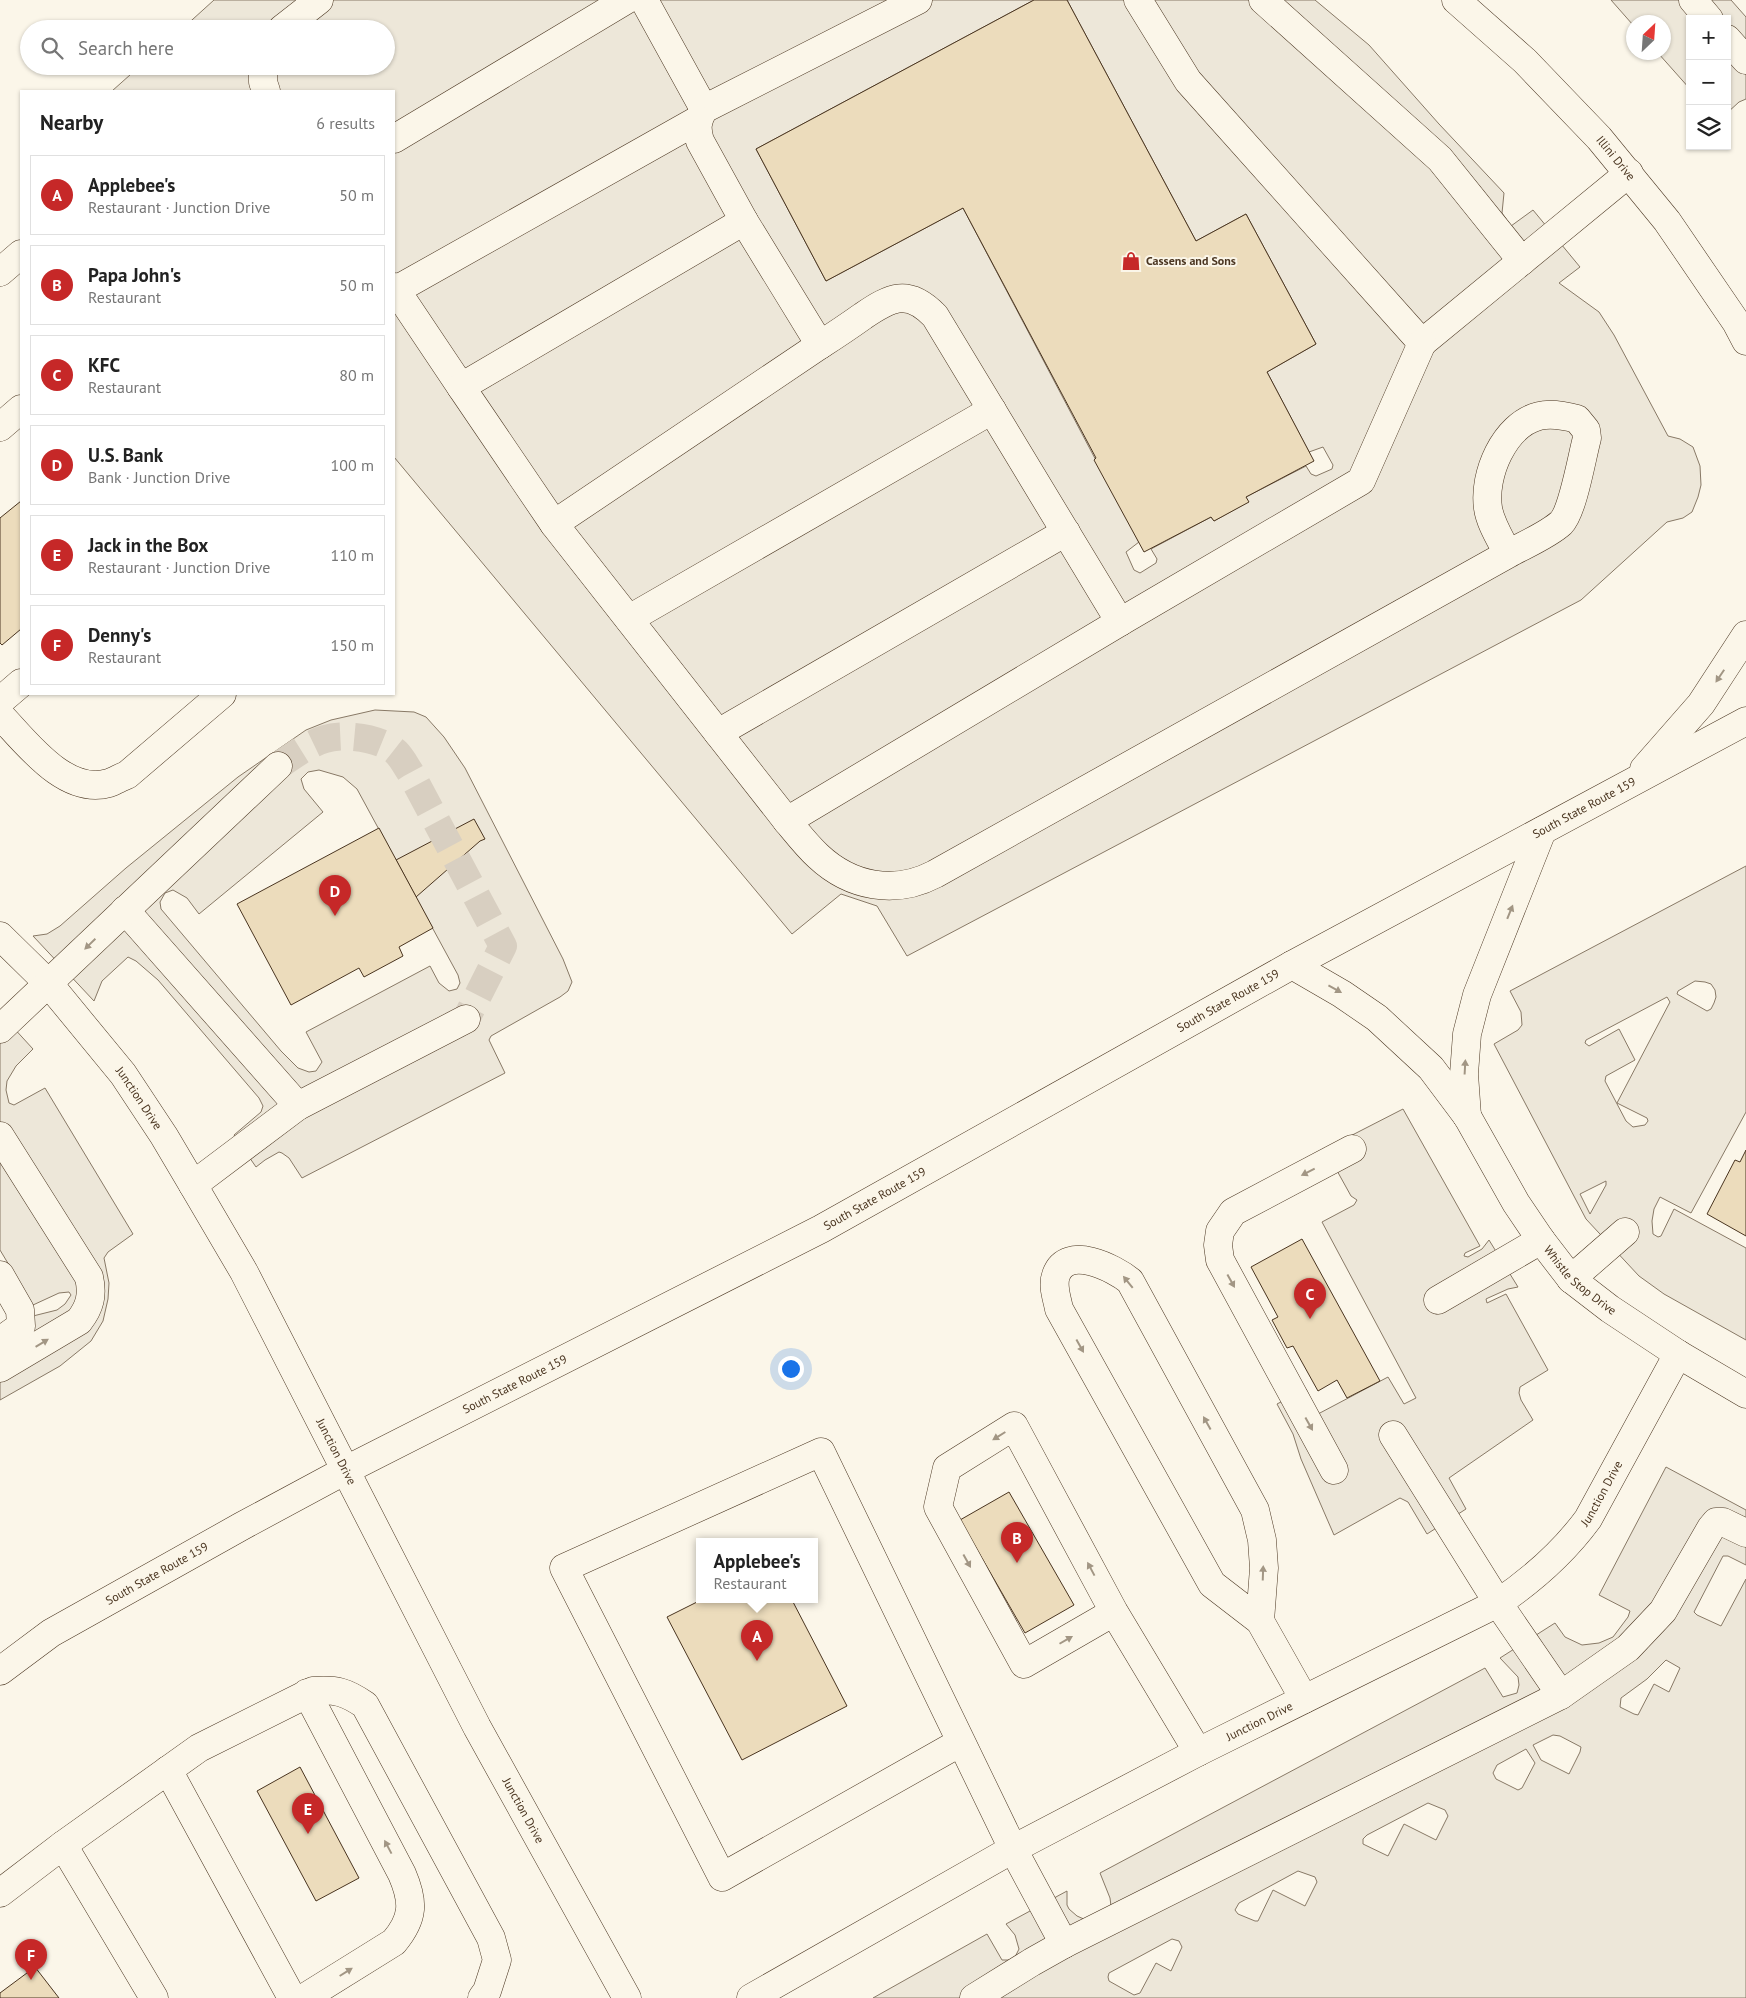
<!DOCTYPE html>
<meta charset="utf-8">
<style>
body{margin:0;font-family:"PT Sans",sans-serif;background:#f2f2f2;color:#222}
.controls{position:absolute;right:15px;top:15px;display:grid;overflow:hidden;border-radius:0px;box-shadow:0 1px 4px #0004}
.controls button{width:45px;height:45px;display:grid;place-items:center;padding:0;border:0;border-bottom:1px solid #e0e0e0;background:#fff;color:#222;font:25px sans-serif}
.compass{position:absolute;left:1626px;top:15px;width:45px;height:45px;border-radius:50%;background:#fff;box-shadow:0 1px 4px #0004;rotate:25deg}
.you{position:absolute;left:790px;top:1368px;width:18px;height:18px;margin:-12px;border:4px solid #fff;border-radius:50%;background:#1a73e8;box-shadow:0 0 0 8px #1a73e833}
.badge{display:grid;place-items:center;width:32px;height:32px;border-radius:50%;background:#c62828;color:#fff;font-size:16px;font-weight:700}
.pin{position:absolute;translate:-50% -41px;filter:drop-shadow(0 1px 2px #0008)}
.pin::after{content:'';position:absolute;top:26px;width:18px;height:15px;background:inherit;clip-path:polygon(0 0,100% 0,50% 100%)}
.popup{position:absolute;left:696px;top:1538px;width:122px;height:65px;box-sizing:border-box;display:grid;place-content:center;border-radius:0px;background:#fff;filter:drop-shadow(0 1px 4px #0005);font-size:16px;white-space:nowrap;color:#767676}
.popup b{font-size:19px;color:#222}
.popup::after{content:'';position:absolute;left:50%;top:100%;margin-left:-10px;border:10px solid transparent;border-top-color:#fff}
.list{margin:0;padding:0;list-style:none}
h2{display:flex;justify-content:space-between;align-items:center;height:65px;margin:0;padding:0 20px;font-size:21px}
h2 small{font-size:16px;font-weight:400;color:#767676}
.list li{display:grid;grid-template-columns:32px 1fr auto;gap:15px;align-items:center;box-sizing:border-box;height:80px;margin:0 10px 10px;padding:0 10px;border:1px solid #e0e0e0;border-radius:0px}
.list b{display:block;font-size:19px;white-space:nowrap}
.list p{margin:0;font-size:16px;white-space:nowrap;color:#767676}
.list em{font-size:16px;font-style:normal;color:#767676}
.icon{flex:none;width:28px;height:28px;fill:none;stroke:currentColor;stroke-width:2;stroke-linecap:round;stroke-linejoin:round}
.map{position:relative;flex:none;width:1746px;height:1998px;overflow:hidden}
.search{position:absolute;background:#fff;box-shadow:0 1px 4px #0004;left:20px;top:20px;width:375px;height:55px;display:flex;align-items:center;gap:12px;box-sizing:border-box;padding:0 18px;border-radius:28px;color:#767676;font-size:19px}
.panel{position:absolute;background:#fff;box-shadow:0 1px 4px #0004;left:20px;top:90px;width:375px;height:605px;border-radius:0px}
.map>svg:first-child{display:block}
.parking{fill:#ede7d9;stroke:#887966;fill-rule:evenodd}
.building{fill:#ecdcbc;stroke:#4a3520}
.lines{fill:none;stroke-linecap:round;stroke-linejoin:round}
.minor-tunnel{stroke:#d8cfc1;stroke-width:28;stroke-dasharray:28 14;stroke-linecap:butt}
.minor-casing{stroke:#4a3520;stroke-width:29}
.major-casing{stroke:#4a3520;stroke-width:29}
.minor{stroke:#fbf6e9;stroke-width:28}
.major{stroke:#fbf6e9;stroke-width:28}
.oneway{fill:#a29684}
.labels{text-anchor:middle;stroke-width:4;stroke-linejoin:round;paint-order:stroke}
.street-label{font-size:12px;fill:#4a3520;stroke:#fbf6e9}
.poi-label{font-size:12px;font-weight:bold;fill:#4a3520;stroke:#fbf6e9;text-anchor:start}
</style>
<div class="map">
<svg width="1746" height="1998" viewBox="0 0 1746 1998">
<rect width="100%" height="100%" fill="#fbf6e9"/>
<!-- parking -->
<g class="parking">
<polygon points="214,0 1034,0 756,149 826,281 963,208 1139,542 1126,552 1134,570 1140,573 1156,563 1157,559 1151,549 1211,517 1214,521 1248,502 1246,497 1306,466 1311,474 1316,476 1332,469 1333,465 1323,447 1309,452 1267,372 1316,344 1246,214 1196,241 1067,0 1315,0 1369,45 1439,124 1504,193 1502,213 1511,226 1533,210 1580,267 1559,283 1599,312 1614,335 1668,436 1680,439 1693,447 1700,466 1701,485 1698,497 1692,512 1683,518 1667,522 1581,600 907,956 877,906 841,894 792,934 394,457 394,91 112,91 140,66 386,66 386,29 182,29"/>
<polygon points="1611,0 1731,0 1746,17 1746,99 1739,102 1727,113 1727,19 1690,19 1690,89 1658,53 1664,52 1664,22 1634,22 1633,25"/>
<path d="M375,710L414,712L426,717L444,737L465,768L563,959L572,982L568,991L560,997L491,1036L489,1040L505,1073L302,1178L289,1158L282,1153L279,1152L265,1160L256,1167L234,1135L261,1112L263,1106L259,1098L158,980L136,961L128,957L102,981L94,1001L33,936L47,934L60,926L126,868L238,777L306,730L331,720ZM319,770L343,777L357,789L458,975L460,983L457,989L449,991L439,983L430,966L306,1032L322,1062L316,1071L309,1072L298,1068L281,1051L161,909L160,902L165,893L173,890L187,898L199,914L323,812L304,789L301,779L308,772Z"/>
<path d="M1746,866V1112L1691,1213L1660,1197L1654,1209L1652,1221L1653,1234L1658,1237L1661,1236L1674,1209L1746,1248V1340L1664,1294L1639,1276L1586,1219L1494,1044L1518,1030L1522,1025L1521,1012L1510,991ZM1695,981L1705,982L1711,984L1715,990L1716,997L1714,1003L1711,1009L1707,1011L1677,994L1678,991ZM1667,997L1670,1002L1617,1103L1647,1118L1648,1121L1645,1125L1633,1127L1626,1121L1605,1081L1606,1076L1635,1060L1619,1029L1589,1046L1585,1043L1586,1040ZM1606,1181V1185L1590,1214L1580,1194Z"/>
<polygon points="0,1013 33,1049 16,1066 7,1081 6,1090 9,1103 14,1105 45,1088 133,1234 108,1252 104,1258 109,1283 108,1299 103,1321 91,1341 60,1366 0,1400 0,1333 29,1317 57,1310 65,1304 71,1295 69,1292 59,1293 33,1305 0,1250"/>
<polygon points="1403,1109 1480,1246 1465,1253 1464,1256 1468,1257 1482,1249 1489,1240 1518,1287 1508,1289 1488,1298 1486,1299 1487,1303 1506,1294 1548,1370 1520,1387 1519,1393 1521,1400 1533,1420 1449,1478 1466,1509 1427,1534 1408,1502 1400,1498 1334,1535 1301,1459 1293,1434 1277,1404 1306,1389 1318,1414 1388,1377 1404,1404 1416,1398 1322,1222 1354,1205 1357,1200 1351,1196 1325,1149"/>
<path d="M1666,1467L1746,1510V1565L1728,1556H1723L1694,1612L1697,1615L1721,1626L1746,1579V1998H873L987,1934L1002,1960H1010L1015,1957L1019,1949L1015,1935L1006,1924L1067,1891V1905L1069,1909L1077,1916L1086,1920L1111,1906L1110,1898L1100,1873L1485,1668L1503,1697L1517,1693L1519,1685L1518,1677L1500,1658L1555,1623L1565,1637L1582,1645L1599,1643L1613,1637L1628,1617L1630,1611L1599,1595ZM1666,1660L1680,1668L1669,1692L1654,1684L1638,1715L1634,1714L1620,1707L1621,1698L1647,1679ZM1553,1735L1560,1736L1581,1747L1580,1752L1569,1774L1541,1760L1533,1745ZM1526,1749L1535,1763L1522,1788L1518,1790L1496,1779L1493,1773L1497,1765ZM1428,1803L1445,1810L1448,1816L1436,1840L1404,1824L1388,1856L1363,1844V1839L1367,1835ZM1298,1871L1315,1877L1317,1882L1305,1906L1273,1890L1258,1921H1255L1238,1914L1235,1910L1239,1903ZM1172,1939L1179,1941L1182,1947L1171,1971L1156,1963L1140,1993L1134,1995L1109,1981L1108,1977L1109,1973Z"/>
</g>
<!-- building -->
<g class="building">
<polygon points="1034,0 1067,0 1196,241 1246,214 1316,344 1267,372 1314,461 1246,497 1249,502 1214,521 1211,517 1144,552 1094,460 1096,458 963,208 826,281 756,149"/>
<polygon points="21,501 21,629 2,645 0,643 0,518"/>
<polygon points="474,819 485,839 480,841 416,897 396,860"/>
<polygon points="379,828 433,928 399,947 403,956 364,977 359,968 291,1005 237,904"/>
<polygon points="1746,1150 1746,1236 1707,1214 1735,1160 1740,1162"/>
<polygon points="1302,1239 1380,1381 1347,1398 1337,1380 1318,1391 1293,1346 1287,1348 1272,1320 1278,1317 1251,1267"/>
<polygon points="1009,1492 1074,1605 1025,1633 960,1520"/>
<polygon points="701,1600 792,1600 847,1706 742,1760 667,1617"/>
<polygon points="300,1767 359,1878 316,1901 257,1791"/>
<polygon points="35,1967 59,1998 0,1998 0,1993"/>
</g>
<g class="lines">
<!-- minor-tunnel -->
<path class="minor-tunnel" d="M278,766C293,756 308,744 325,739C345,733 381,738 396,752C402,758 406,766 410,772L503,946L466,1019"/>
<!-- minor casing -->
<g class="minor-casing">
<g id="minor">
<polyline points="644,0 704,109"/>
<polyline points="1138,0 1188,81 1422,343 1629,173"/>
<polyline points="1263,0 1440,159 1522,261"/>
<polyline points="1693,0 1709,19"/>
<polyline points="282,29 319,0"/>
<polyline points="1727,39 1746,60"/>
<polyline points="263,66 263,82 266,91"/>
<polyline points="394,139 626,0"/>
<path d="M744,221L820,345C834,336 849,326 863,316C891,297 908,288 935,316L1120,622L1361,481L1422,343"/>
<polyline points="0,272 21,254"/>
<path d="M394,287L461,387L744,221L700,141C696,128 697,121 704,109L918,0"/>
<polyline points="396,290 698,120"/>
<path d="M820,345L554,524L787,821C797,833 807,846 818,856C851,887 895,895 935,874L1508,554C1524,545 1548,535 1561,523C1573,511 1582,456 1587,438L1586,430L1577,419C1566,416 1551,413 1539,416C1504,425 1483,475 1488,508C1490,523 1501,540 1508,554"/>
<polyline points="461,387 554,524"/>
<polyline points="0,427 21,409"/>
<polyline points="629,619 992,410"/>
<polyline points="0,701 21,683"/>
<path d="M0,715C26,742 65,796 109,783C115,781 121,777 127,775L222,694"/>
<polyline points="718,733 1066,532"/>
<polyline points="787,821 1120,622"/>
<polyline points="125,910 298,1106"/>
<path id="s1" d="M0,936L49,984L123,1074L164,1136L193,1185L244,1272L477,1727L627,1998"/>
<polyline points="0,1029 278,766"/>
<path id="s2" d="M1467,1116L1516,1203L1541,1240L1571,1279L1610,1309L1678,1354L1746,1394"/>
<path d="M0,1136L89,1277C93,1295 90,1307 79,1321L0,1368"/>
<polyline points="193,1185 298,1106 466,1019"/>
<polyline points="0,1275 20,1310 21,1326 0,1341"/>
<polyline points="1571,1279 1625,1232"/>
<polyline points="1438,1300 1541,1240"/>
<polyline points="1334,1470 1220,1260 1218,1245 1220,1231 1233,1212 1352,1149"/>
<polyline points="1114,1612 1024,1664 938,1507 947,1468 1014,1426 1114,1612 1198,1752"/>
<path d="M1260,1621L1264,1568L1262,1540L1255,1510L1130,1281C1114,1268 1067,1244 1056,1275C1052,1286 1057,1298 1059,1309L1212,1584L1260,1621L1304,1699"/>
<polyline points="1561,1695 1628,1648 1663,1611 1711,1528 1716,1522 1723,1522 1746,1533"/>
<polyline points="961,1742 722,1877 564,1568 821,1452 1013,1849 1064,1944 1032,1962 974,1998"/>
<polyline points="168,1770 292,1998"/>
<path d="M63,1845L199,1748L313,1691C336,1689 346,1692 365,1705L491,1938L497,1960L487,1991L482,1998"/>
<polyline points="0,1893 63,1845 154,1998"/>
<polyline points="1064,1944 1561,1695 1498,1603 1393,1435"/>
<path d="M304,1998L394,1942C414,1918 414,1902 402,1874L307,1693"/>
<path id="s3" d="M751,1998L1013,1849L1198,1752L1498,1603C1532,1580 1563,1553 1588,1519L1678,1354"/>
</g>
</g>
<!-- major casing -->
<g class="major-casing">
<g id="major">
<path id="s4" d="M1456,0L1525,61L1599,138L1667,221L1736,322L1746,341"/>
<polyline points="1644,769 1701,704 1746,635"/>
<polyline points="1292,965 1342,994 1377,1018 1431,1068 1467,1116"/>
<polyline points="1467,1116 1464,1074 1467,1034 1477,995 1542,831"/>
<path id="s5" d="M0,1671L51,1633L242,1526L346,1470L821,1229L1292,965L1746,721"/>
</g>
</g>
<!-- minor -->
<use href="#minor" class="minor"/>
<!-- major -->
<use href="#major" class="major"/>
</g>
<!-- one-way arrows -->
<defs><path id="oneway-solid" d="M-6-.8H1V-3.2L6.5 0L1 3.2V.8H-6Z" transform="scale(1.25)"/></defs>
<g class="oneway">
<use href="#oneway-solid" transform="translate(1720 676) rotate(124)"/>
<use href="#oneway-solid" transform="translate(1510 912) rotate(-68)"/>
<use href="#oneway-solid" transform="translate(90 944) rotate(136)"/>
<use href="#oneway-solid" transform="translate(1335 989) rotate(29)"/>
<use href="#oneway-solid" transform="translate(1465 1067) rotate(-87)"/>
<use href="#oneway-solid" transform="translate(1308 1172) rotate(153)"/>
<use href="#oneway-solid" transform="translate(1231 1281) rotate(61)"/>
<use href="#oneway-solid" transform="translate(1128 1282) rotate(-129)"/>
<use href="#oneway-solid" transform="translate(42 1343) rotate(-31)"/>
<use href="#oneway-solid" transform="translate(1080 1346) rotate(61)"/>
<use href="#oneway-solid" transform="translate(1207 1423) rotate(-119)"/>
<use href="#oneway-solid" transform="translate(1309 1424) rotate(61)"/>
<use href="#oneway-solid" transform="translate(999 1436) rotate(148)"/>
<use href="#oneway-solid" transform="translate(967 1561) rotate(61)"/>
<use href="#oneway-solid" transform="translate(1091 1569) rotate(-118)"/>
<use href="#oneway-solid" transform="translate(1263 1573) rotate(-88)"/>
<use href="#oneway-solid" transform="translate(1066 1640) rotate(-30)"/>
<use href="#oneway-solid" transform="translate(388 1847) rotate(-118)"/>
<use href="#oneway-solid" transform="translate(346 1972) rotate(-32)"/>
</g>
<!-- icons -->
<defs>
<g id="shop-bare" transform="scale(1.5)"><path d="M-5-2.5h2.3a2.7 3.5 0 0 1 5.4 0H5L5.5 6h-11ZM-1.5-2.5h3a1.5 2.3 0 0 0-3 0Z" fill="#c62828" stroke="#fbf6e9" stroke-width="2.5" paint-order="stroke"/></g>
</defs>
<g fill-rule="evenodd">
<use href="#shop-bare" x="1131" y="261"/>
</g>
<g class="labels">
<!-- street labels -->
<g class="street-label">
<text dy="4" stroke="none"><textPath href="#s4" startOffset="225">Illini Drive</textPath></text>
<text dy="4" stroke="none"><textPath href="#s5" startOffset="1805">South State Route 159</textPath></text>
<text dy="4" stroke="none"><textPath href="#s5" startOffset="1400">South State Route 159</textPath></text>
<text dy="4" stroke="none"><textPath href="#s1" startOffset="214">Junction Drive</textPath></text>
<text dy="4" stroke="none"><textPath href="#s5" startOffset="995">South State Route 159</textPath></text>
<text dy="4" stroke="none"><textPath href="#s2" startOffset="201">Whistle Stop Drive</textPath></text>
<text dy="4" stroke="none"><textPath href="#s5" startOffset="590">South State Route 159</textPath></text>
<text dy="4" stroke="none"><textPath href="#s1" startOffset="619">Junction Drive</textPath></text>
<text dy="4" stroke="none"><textPath href="#s3" startOffset="998">Junction Drive</textPath></text>
<text dy="4" stroke="none"><textPath href="#s5" startOffset="185">South State Route 159</textPath></text>
<text dy="4" stroke="none"><textPath href="#s3" startOffset="579">Junction Drive</textPath></text>
<text dy="4" stroke="none"><textPath href="#s1" startOffset="1024">Junction Drive</textPath></text>
</g>
<!-- poi labels -->
<g class="poi-label">
<text x="1146" y="265">Cassens and Sons</text>
</g>
</g>
</svg>
<div class="controls">
<button>+</button>
<button>−</button>
<button><svg class="icon" aria-label="layers" viewBox="0 0 24 24"><path d="M12 4l9 5-9 5-9-5zM3 14l9 5 9-5"/></svg></button>
</div>
<svg class="compass" viewBox="-18 -18 36 36"><path d="M0-13l5 13h-10z" fill="#e53935"/><path d="M0 13l5-13h-10z" fill="#767676"/></svg>
<div class="you"></div>
<div class="pin badge" style="left:757px;top:1661px">A</div>
<div class="popup"><b>Applebee's</b>Restaurant</div>
<div class="pin badge" style="left:1017px;top:1563px">B</div>
<div class="pin badge" style="left:1310px;top:1319px">C</div>
<div class="pin badge" style="left:335px;top:916px">D</div>
<div class="pin badge" style="left:308px;top:1834px">E</div>
<div class="pin badge" style="left:31px;top:1980px">F</div>
<div class="search"><svg class="icon" aria-label="search" viewBox="0 0 24 24"><circle cx="10" cy="10" r="6"/><path d="M15 15l6 6"/></svg>Search here</div>
<section class="panel">
<h2>Nearby<small>6 results</small></h2>
<ul class="list">
<li><span class="badge">A</span><div><b>Applebee's</b><p>Restaurant · Junction Drive</p></div><em>50 m</em></li>
<li><span class="badge">B</span><div><b>Papa John's</b><p>Restaurant</p></div><em>50 m</em></li>
<li><span class="badge">C</span><div><b>KFC</b><p>Restaurant</p></div><em>80 m</em></li>
<li><span class="badge">D</span><div><b>U.S. Bank</b><p>Bank · Junction Drive</p></div><em>100 m</em></li>
<li><span class="badge">E</span><div><b>Jack in the Box</b><p>Restaurant · Junction Drive</p></div><em>110 m</em></li>
<li><span class="badge">F</span><div><b>Denny's</b><p>Restaurant</p></div><em>150 m</em></li>
</ul>
</section>
</div>
